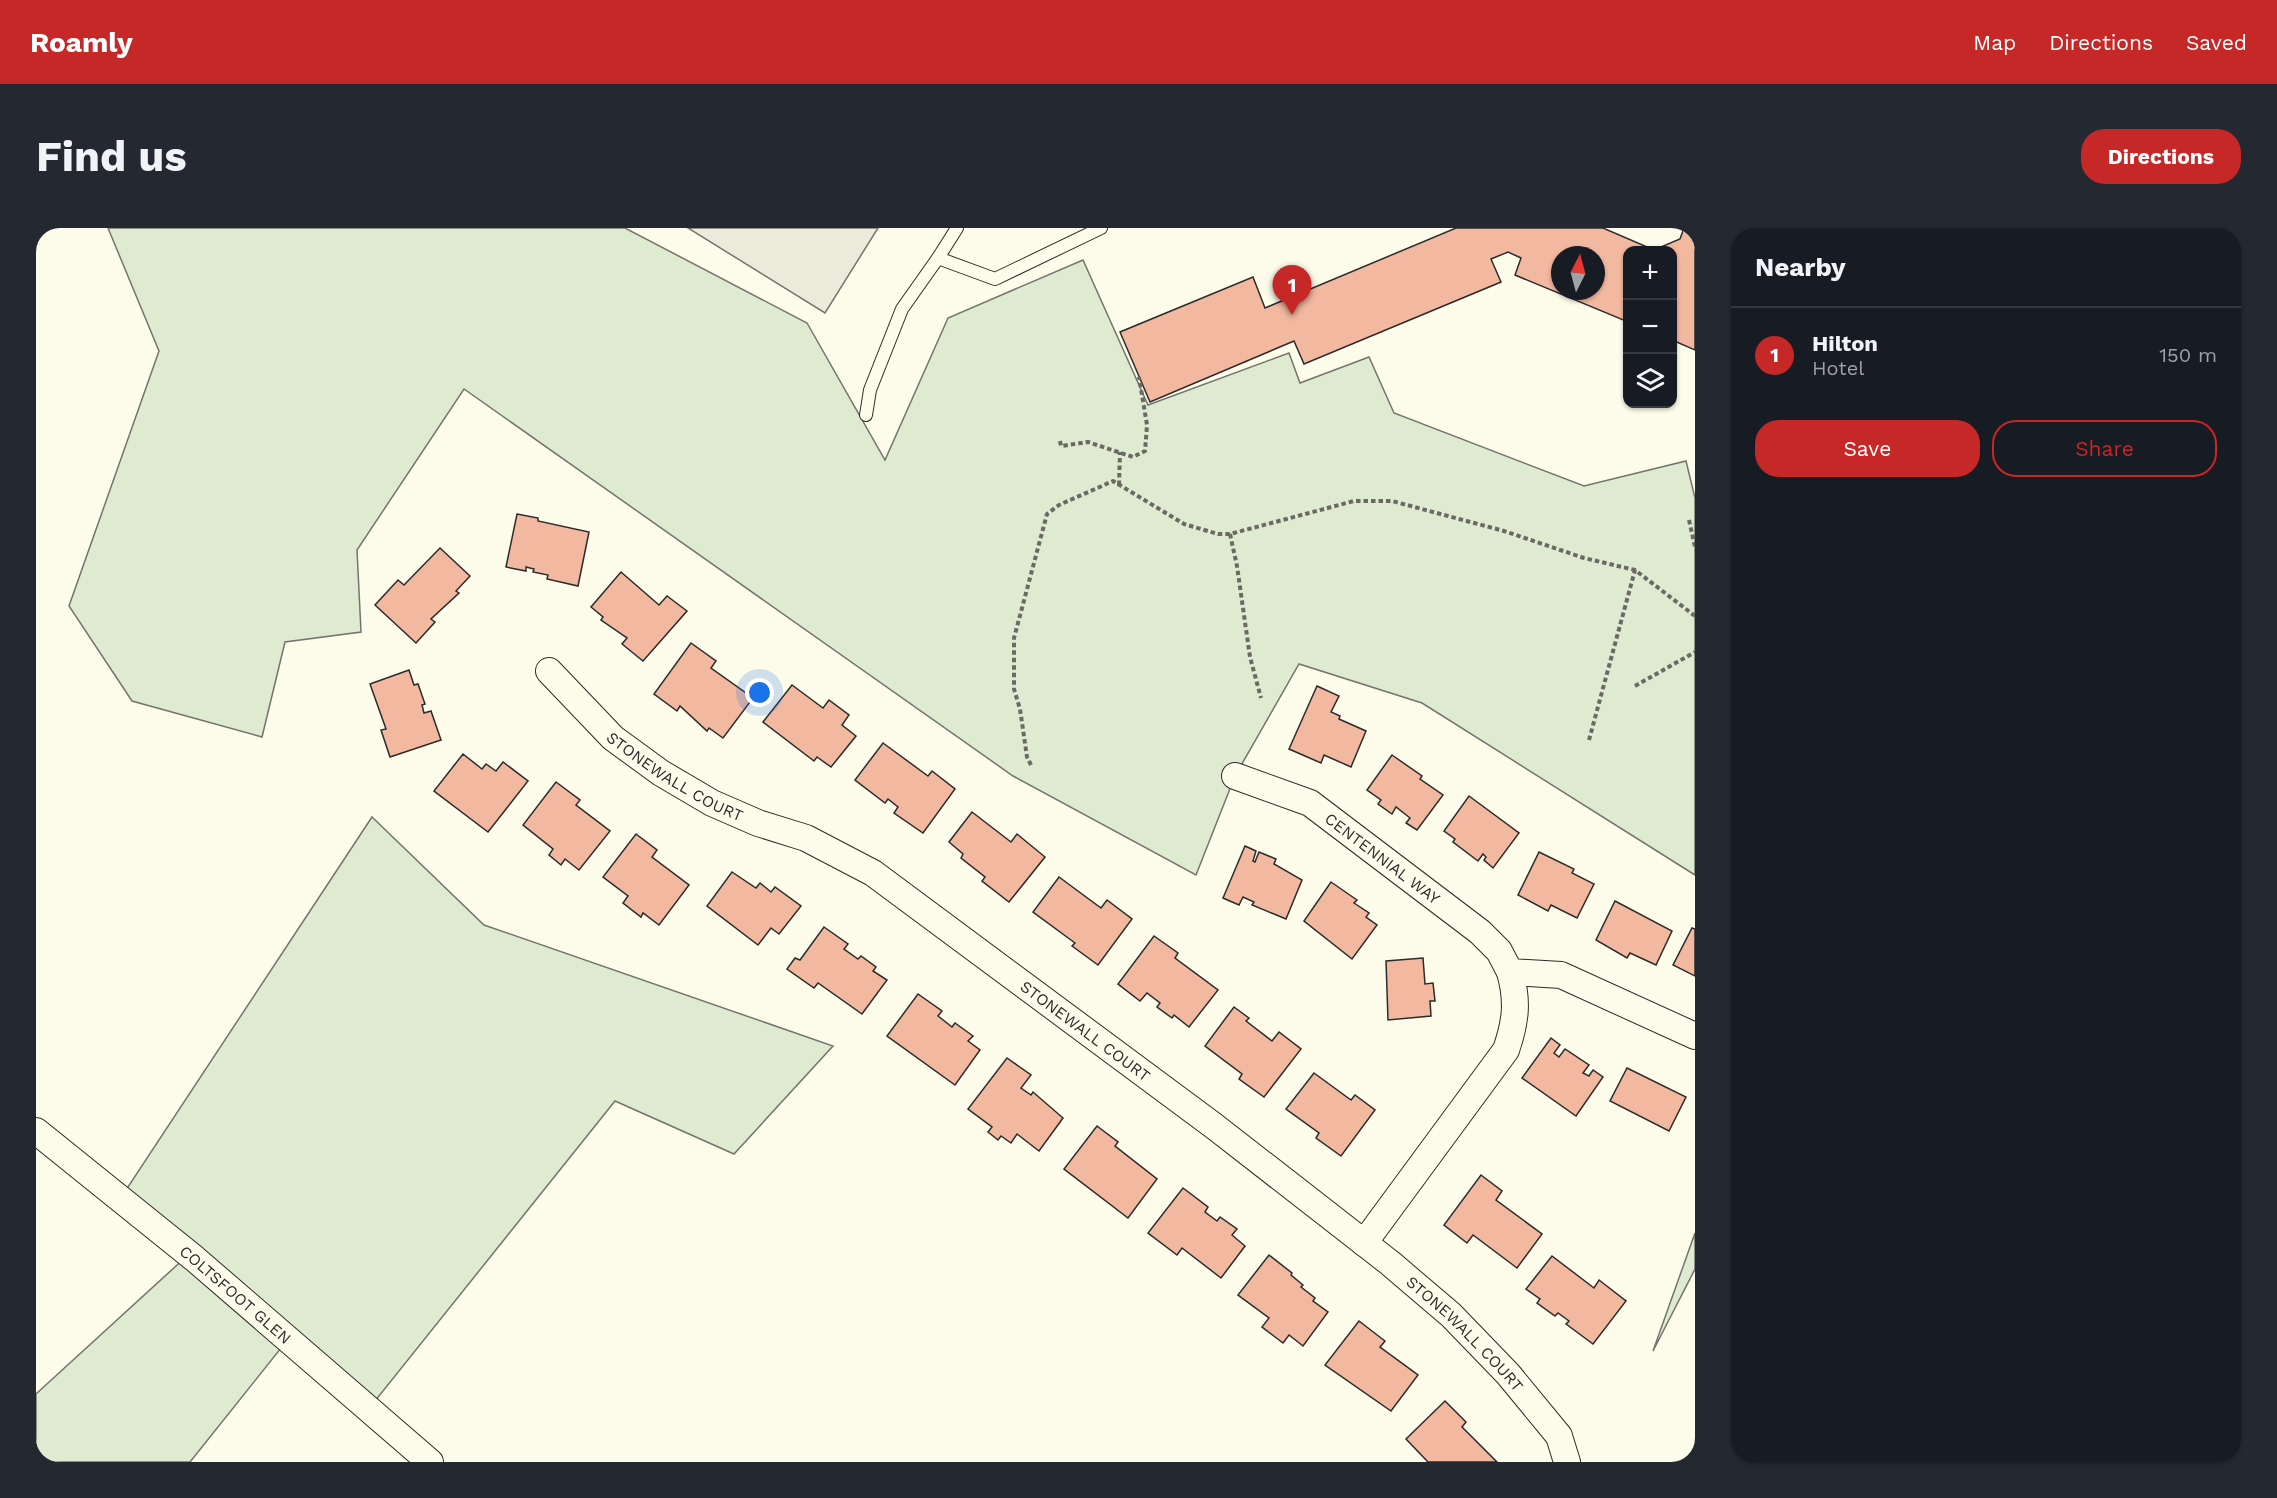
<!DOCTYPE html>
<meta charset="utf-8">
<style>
body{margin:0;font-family:"Work Sans",sans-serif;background:#242831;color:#f1f3f6}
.controls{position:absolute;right:18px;top:18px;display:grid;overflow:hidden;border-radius:12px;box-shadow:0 2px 4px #0004}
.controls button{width:54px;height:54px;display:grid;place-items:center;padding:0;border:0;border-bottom:2px solid #363941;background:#171b24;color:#f1f3f6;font:30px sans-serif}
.compass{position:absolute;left:1515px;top:18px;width:54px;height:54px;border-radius:50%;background:#171b24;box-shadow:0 2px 4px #0004;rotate:6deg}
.you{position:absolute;left:724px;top:465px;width:21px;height:21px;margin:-15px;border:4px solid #fff;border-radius:50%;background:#1a73e8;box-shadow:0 0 0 9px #1a73e833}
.badge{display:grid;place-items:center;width:39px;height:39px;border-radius:50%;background:#c62828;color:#fff;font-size:20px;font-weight:700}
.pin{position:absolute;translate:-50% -50px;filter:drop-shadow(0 2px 3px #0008)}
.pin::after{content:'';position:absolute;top:32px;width:21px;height:18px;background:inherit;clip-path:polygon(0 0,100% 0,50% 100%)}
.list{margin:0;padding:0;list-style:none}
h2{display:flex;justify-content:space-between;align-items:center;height:78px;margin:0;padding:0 24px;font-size:26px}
h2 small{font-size:20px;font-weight:400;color:#9ea1a6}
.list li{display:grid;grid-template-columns:39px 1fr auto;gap:18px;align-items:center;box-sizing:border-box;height:96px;padding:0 24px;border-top:2px solid #363941}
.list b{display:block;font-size:22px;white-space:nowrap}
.list p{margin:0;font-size:20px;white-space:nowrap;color:#9ea1a6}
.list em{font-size:20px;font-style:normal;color:#9ea1a6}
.actions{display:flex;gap:12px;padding:18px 24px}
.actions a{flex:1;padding:14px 0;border:2px solid #c62828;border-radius:24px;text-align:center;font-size:21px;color:#c62828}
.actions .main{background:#c62828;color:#fff}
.icon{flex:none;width:33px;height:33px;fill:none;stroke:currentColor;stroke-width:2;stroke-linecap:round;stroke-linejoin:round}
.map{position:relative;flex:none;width:1659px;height:1234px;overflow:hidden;border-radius:24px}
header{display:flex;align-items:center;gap:36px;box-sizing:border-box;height:84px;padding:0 30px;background:#c62828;color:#fff}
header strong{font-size:28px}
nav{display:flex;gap:33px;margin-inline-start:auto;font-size:21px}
.intro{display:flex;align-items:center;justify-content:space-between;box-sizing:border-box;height:144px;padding:0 36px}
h1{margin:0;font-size:42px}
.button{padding:15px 27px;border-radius:24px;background:#c62828;color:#fff;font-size:21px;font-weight:700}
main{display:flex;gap:36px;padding:0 36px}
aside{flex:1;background:#171b24;border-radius:24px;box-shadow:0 2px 4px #0004}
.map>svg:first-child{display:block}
.green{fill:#deebd1;stroke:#74746e;stroke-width:1.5}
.parking{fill:#eceadb;stroke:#74746e;stroke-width:1.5}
.building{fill:#f2b8a0;stroke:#2b2b2b;stroke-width:1.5;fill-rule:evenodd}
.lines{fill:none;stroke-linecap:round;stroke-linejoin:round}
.lane-casing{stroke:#2b2b2b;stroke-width:14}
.street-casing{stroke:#2b2b2b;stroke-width:28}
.path{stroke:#6a6964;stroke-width:4;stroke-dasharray:4.5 3;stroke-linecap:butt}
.lane{stroke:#fdfbea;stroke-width:12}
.street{stroke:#fdfbea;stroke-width:26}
.labels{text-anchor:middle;stroke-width:4.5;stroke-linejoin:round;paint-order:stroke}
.street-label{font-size:16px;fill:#2b2b2b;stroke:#fdfbea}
</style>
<header>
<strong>Roamly</strong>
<nav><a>Map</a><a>Directions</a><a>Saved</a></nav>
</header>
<div class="intro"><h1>Find us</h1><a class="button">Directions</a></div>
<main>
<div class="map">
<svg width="1659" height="1234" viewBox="0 0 1659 1234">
<rect width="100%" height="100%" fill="#fdfbea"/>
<!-- green -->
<g class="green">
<polygon points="72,0 589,0 771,95 849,232 912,90 1047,32 1112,177 1253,125 1264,155 1333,129 1358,185 1548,258 1650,233 1659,270 1659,647 1386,475 1263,436 1199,548 1160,647 977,548 428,161 321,322 325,404 249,414 226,509 96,473 33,378 123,123"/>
<polygon points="336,589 448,697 797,818 698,926 579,873 335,1178 253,1110 154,1234 0,1234 0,1166 152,1027 84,971"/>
<polygon points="1659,1005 1659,1041 1617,1123"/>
</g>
<!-- parking -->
<polygon class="parking" points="652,0 842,0 789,85"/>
<!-- building -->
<g class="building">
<path d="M1420,0H1567L1618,22L1644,11L1648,0H1659V122L1636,112V22H1592V94L1479,47L1485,30L1472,24L1455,31L1465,54L1268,136L1258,113L1114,174L1084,104L1217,49L1229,80ZM1524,27H1560V63H1524Z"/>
<polygon points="481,286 502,290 502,293 553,304 542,358 511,351 512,347 497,344 498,341 490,339 490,343 470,339"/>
<polygon points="404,320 434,348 420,363 423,365 395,391 399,394 380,415 339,377 362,352 368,357"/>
<polygon points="585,344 623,377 631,368 651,383 607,433 586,416 591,410 565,392 567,389 555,379"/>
<polygon points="655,415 680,433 675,440 717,470 687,510 673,500 671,503 644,478 641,483 618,466"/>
<polygon points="373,442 378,457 382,456 389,476 386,477 388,485 395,483 405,512 354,529 345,502 350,501 334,456"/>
<polygon points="756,457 787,480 793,472 813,487 806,497 820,508 795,539 781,529 778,533 727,494"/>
<polygon points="1281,458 1303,468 1295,484 1304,488 1303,491 1330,503 1315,539 1288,527 1285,535 1253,521"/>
<polygon points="847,515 892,548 896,543 919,561 887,605 858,585 862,579 852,571 849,575 819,552"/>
<polygon points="427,526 446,541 450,536 460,543 467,534 492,553 452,604 398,563"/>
<polygon points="1356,527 1386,548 1384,551 1407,567 1381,602 1370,595 1374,590 1360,579 1356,586 1342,576 1345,572 1331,562"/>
<polygon points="520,554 544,572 540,577 574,603 543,642 529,631 525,637 513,627 517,621 487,597"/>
<polygon points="1433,568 1483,605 1457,640 1448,632 1450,629 1447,626 1442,633 1417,614 1419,611 1408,603"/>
<polygon points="936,584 975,614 981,606 1009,629 973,674 946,653 949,649 925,630 927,626 913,614"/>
<polygon points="600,606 621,622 616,629 653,657 623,697 607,685 605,689 587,675 592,668 567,649"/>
<polygon points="1209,618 1220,623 1217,633 1219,634 1223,624 1240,631 1238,636 1266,652 1250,691 1216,677 1218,674 1207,669 1203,677 1187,670"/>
<polygon points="1503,624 1538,641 1536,645 1558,656 1541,690 1515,677 1512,683 1482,667"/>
<polygon points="696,644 720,660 724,655 735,664 739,659 765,678 743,706 735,700 722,717 671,678"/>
<polygon points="1023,649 1065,680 1071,672 1096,691 1062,737 1036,718 1039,715 997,684"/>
<polygon points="1295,654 1321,672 1318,675 1333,685 1330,689 1341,697 1316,731 1268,693"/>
<polygon points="1579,673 1636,703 1620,737 1594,725 1591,730 1560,712"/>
<polygon points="788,699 812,716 808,721 822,731 825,728 840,739 837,743 851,752 826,786 782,755 778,760 751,741 759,730 764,732"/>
<polygon points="1656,700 1659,701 1659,748 1637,737"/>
<polygon points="1118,708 1142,725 1139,730 1182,762 1153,799 1138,787 1136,790 1121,779 1124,775 1111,765 1104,773 1082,756"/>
<polygon points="1387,730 1389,756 1397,755 1399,773 1394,773 1395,788 1352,792 1350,733"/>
<polygon points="882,766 906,783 902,788 916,799 919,795 937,808 932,813 944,822 919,857 851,808"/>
<polygon points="1198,779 1213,790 1210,793 1236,813 1243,804 1265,821 1228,869 1203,851 1206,846 1169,818"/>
<polygon points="1515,810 1524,817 1518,825 1523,829 1529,821 1553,837 1547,845 1553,848 1557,842 1567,849 1540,888 1486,850"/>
<polygon points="971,830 995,847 985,860 995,867 997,864 1027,890 1003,923 981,906 975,915 965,908 962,912 952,904 956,899 932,881"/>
<polygon points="1591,840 1650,869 1633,903 1574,873"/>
<polygon points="1278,845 1315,872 1319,867 1339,882 1305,928 1280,910 1283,905 1250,881"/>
<polygon points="1061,898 1082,914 1079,918 1121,951 1092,990 1028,941"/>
<polygon points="1445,947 1466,963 1460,972 1506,1006 1481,1040 1437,1007 1431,1015 1408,997"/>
<polygon points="1147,960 1172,979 1169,984 1181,993 1184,989 1201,1001 1196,1007 1209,1018 1185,1050 1146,1020 1141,1027 1112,1005"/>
<polygon points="1233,1027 1256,1045 1255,1047 1267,1057 1265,1059 1279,1070 1277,1073 1292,1084 1267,1118 1253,1107 1247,1115 1226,1099 1233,1090 1202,1067"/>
<polygon points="1516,1028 1558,1060 1563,1052 1590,1073 1557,1116 1530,1096 1533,1093 1522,1085 1519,1088 1501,1075 1504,1071 1490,1061"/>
<polygon points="1323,1093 1349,1113 1344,1119 1382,1147 1355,1183 1289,1137"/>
<polygon points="1409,1173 1430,1194 1426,1199 1461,1234 1392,1234 1370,1211"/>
</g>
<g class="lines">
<!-- lane casing -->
<g class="lane-casing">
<g id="lane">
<polyline points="921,0 902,30 959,51 1065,0"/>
<polyline points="830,187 834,162 866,81 902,30"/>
</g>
</g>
<!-- street casing -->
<g class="street-casing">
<g id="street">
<path id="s1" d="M513,443L577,510L625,545L676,575L722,595L770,610L837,645L1178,898L1354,1035L1415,1087L1472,1146L1523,1208L1531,1234"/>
<path id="s2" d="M1199,548L1274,575L1444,704L1463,723L1474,744L1525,747L1659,808"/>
<path id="s3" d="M0,903L159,1031L394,1234"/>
<path d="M1328,1015L1470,822C1480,793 1482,773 1474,744"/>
</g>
</g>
<!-- path -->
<g class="path">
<polyline points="1024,213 1025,218 1052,214 1097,229 1109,223 1111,197 1103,149"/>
<polyline points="1083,257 1084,224"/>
<polyline points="1653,292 1659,319"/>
<polyline points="1194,306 1201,338 1214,429 1225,470"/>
<polyline points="1599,458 1659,424"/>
<polyline points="1553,512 1599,342"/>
<polyline points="995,537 991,529 984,481 978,461 978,410 1011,286 1023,277 1077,253 1148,296 1182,306 1194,306 1318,273 1356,273 1468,303 1548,330 1599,342 1659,388"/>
</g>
<!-- lane -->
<use href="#lane" class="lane"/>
<!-- street -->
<use href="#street" class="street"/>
</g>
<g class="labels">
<!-- street labels -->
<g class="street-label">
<text dy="6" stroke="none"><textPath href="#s1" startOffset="166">STONEWALL COURT</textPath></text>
<text dy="6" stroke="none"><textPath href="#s2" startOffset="171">CENTENNIAL WAY</textPath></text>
<text dy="6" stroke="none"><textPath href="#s1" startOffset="652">STONEWALL COURT</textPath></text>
<text dy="6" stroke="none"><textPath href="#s3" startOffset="258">COLTSFOOT GLEN</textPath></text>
<text dy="6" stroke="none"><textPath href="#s1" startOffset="1138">STONEWALL COURT</textPath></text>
</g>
</g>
</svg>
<div class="controls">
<button>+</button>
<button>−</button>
<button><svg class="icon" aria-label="layers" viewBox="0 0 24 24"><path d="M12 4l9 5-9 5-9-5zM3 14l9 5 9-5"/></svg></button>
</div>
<svg class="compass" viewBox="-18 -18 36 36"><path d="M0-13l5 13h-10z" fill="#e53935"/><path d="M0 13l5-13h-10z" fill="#9ea1a6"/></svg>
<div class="you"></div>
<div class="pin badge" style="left:1256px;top:87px">1</div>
</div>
<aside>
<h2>Nearby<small></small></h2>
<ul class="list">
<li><span class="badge">1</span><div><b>Hilton</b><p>Hotel</p></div><em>150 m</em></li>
</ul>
<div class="actions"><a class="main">Save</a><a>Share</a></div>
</aside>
</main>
